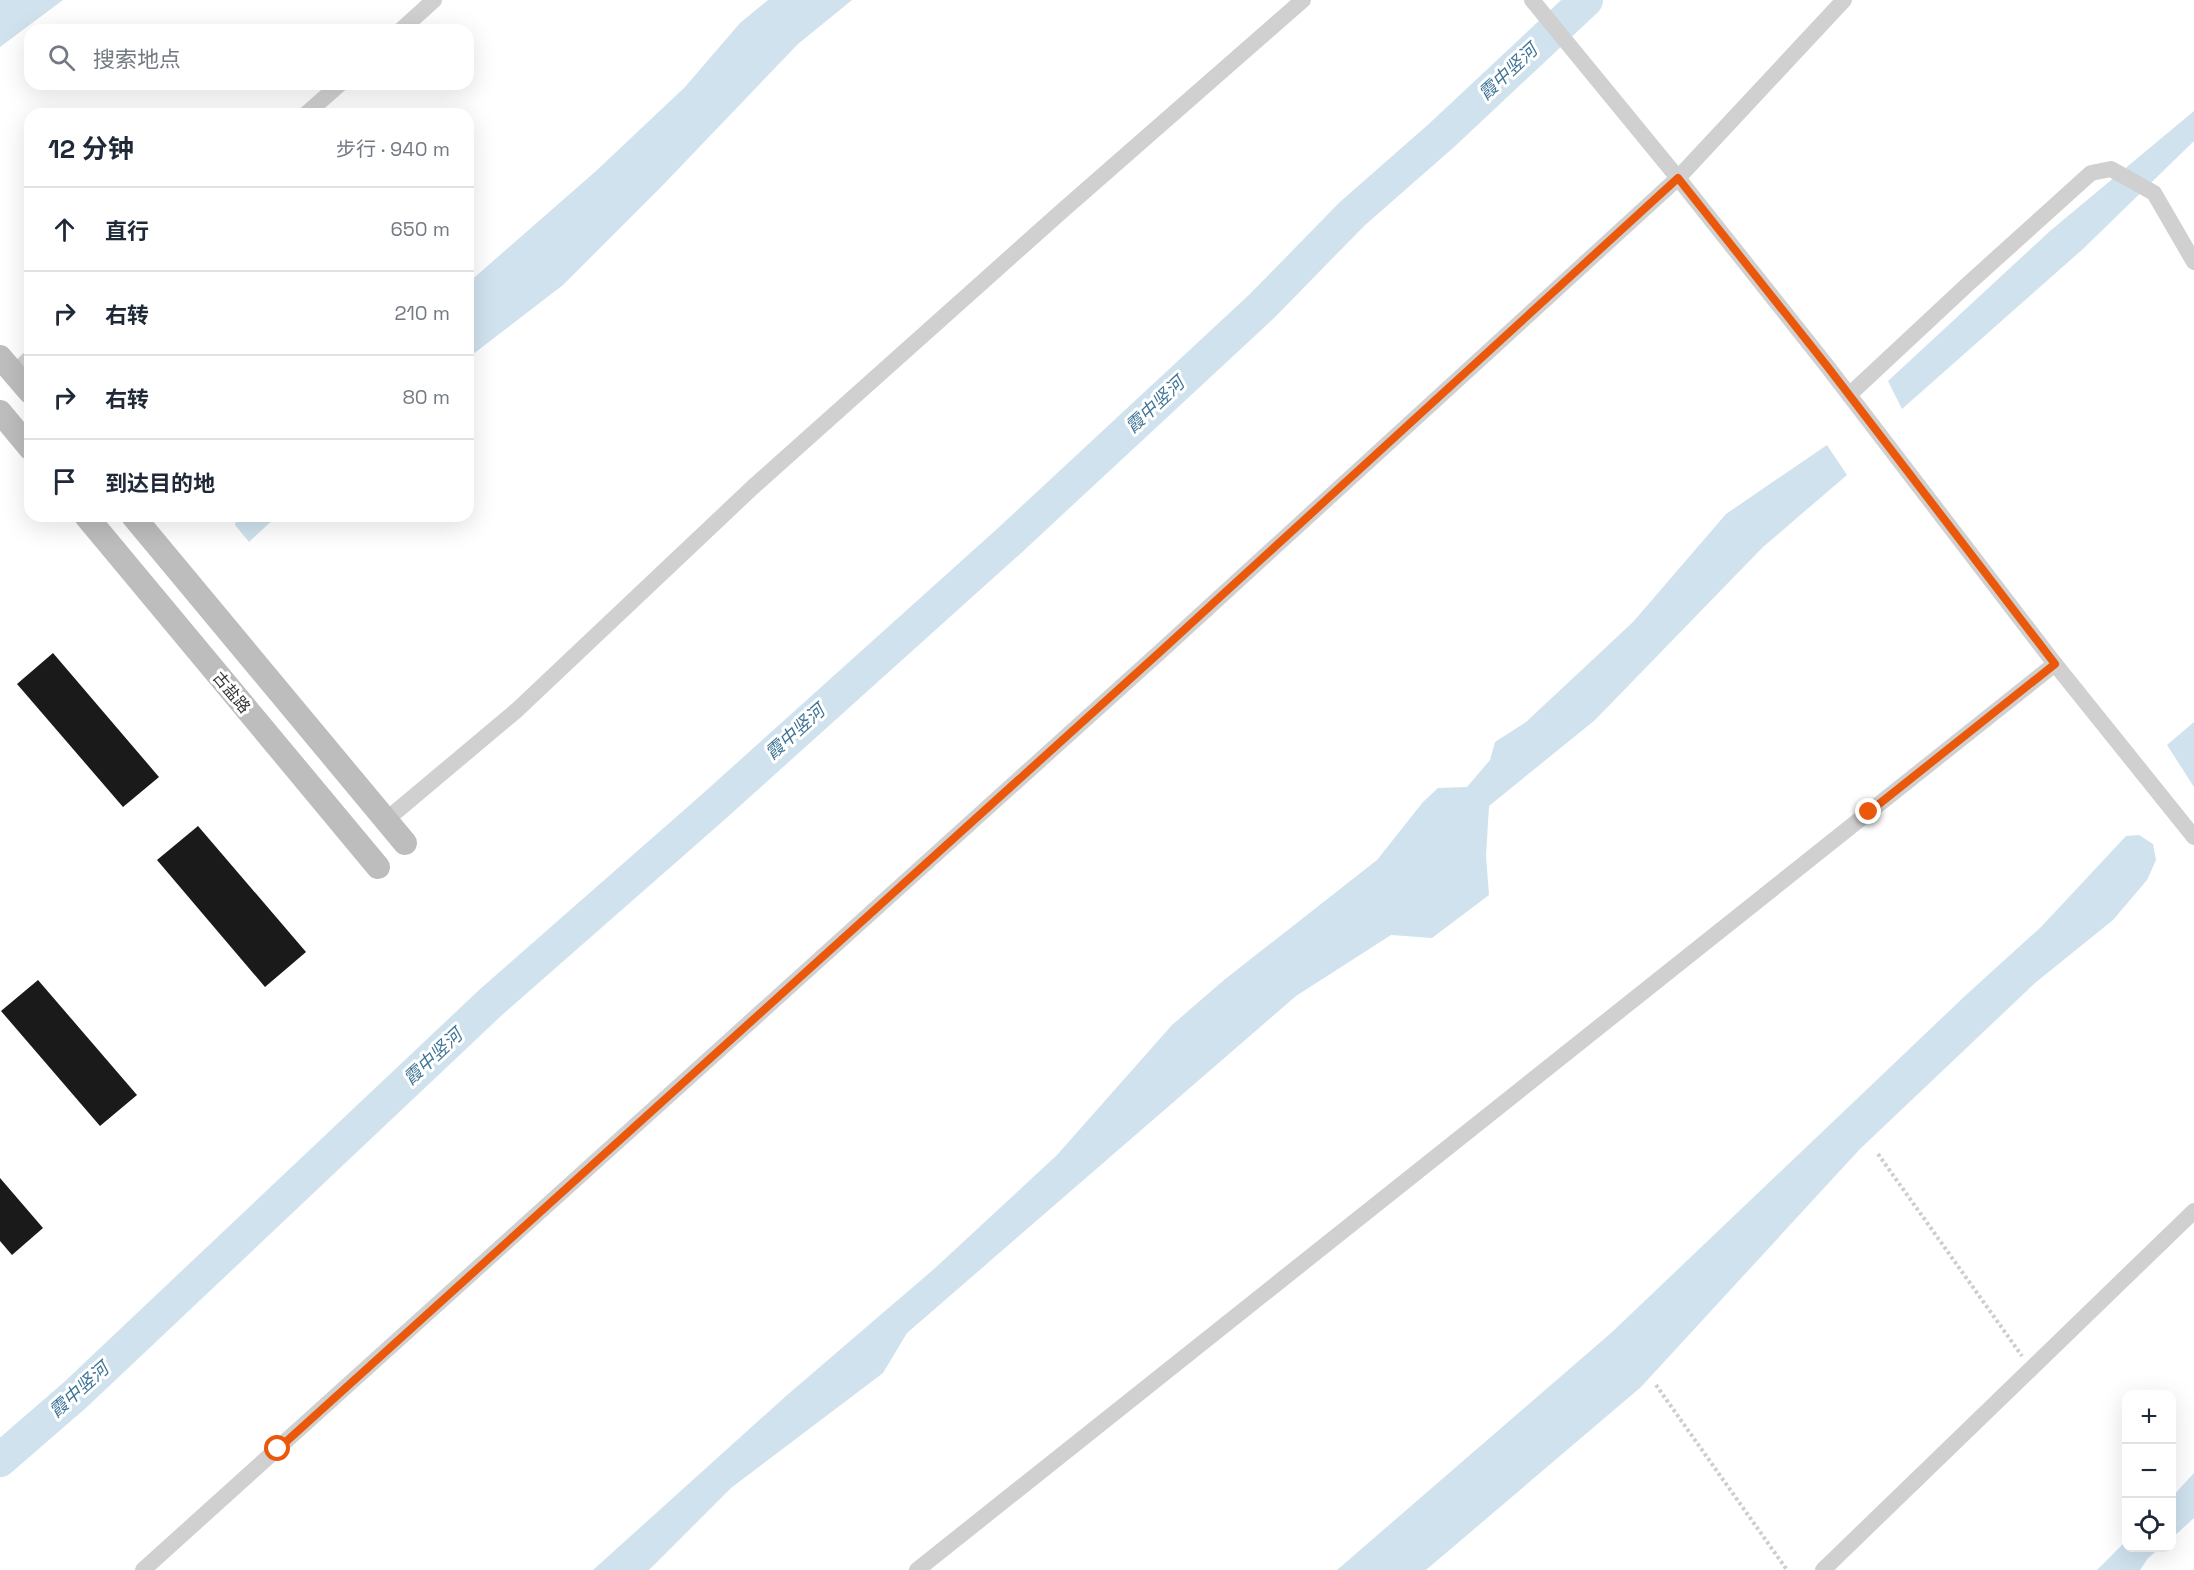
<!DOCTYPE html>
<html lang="zh">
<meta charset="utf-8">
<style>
body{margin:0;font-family:"Space Grotesk","Noto Sans SC",sans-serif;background:#f6f6f7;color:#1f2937}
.controls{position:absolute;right:18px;bottom:18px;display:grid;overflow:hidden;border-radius:12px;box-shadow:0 6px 24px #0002}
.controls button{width:54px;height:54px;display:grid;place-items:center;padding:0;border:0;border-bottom:2px solid #e0e1e3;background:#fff;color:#1f2937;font:30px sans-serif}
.stop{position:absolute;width:18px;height:18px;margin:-14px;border:4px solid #ea580c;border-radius:50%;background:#fff}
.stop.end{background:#ea580c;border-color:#fff;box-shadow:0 2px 6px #0008}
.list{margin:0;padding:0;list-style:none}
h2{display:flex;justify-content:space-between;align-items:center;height:78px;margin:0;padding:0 24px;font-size:26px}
h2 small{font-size:20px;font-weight:400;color:#747a83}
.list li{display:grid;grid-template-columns:39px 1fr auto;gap:18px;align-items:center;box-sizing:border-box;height:84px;padding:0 24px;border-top:2px solid #e0e1e3}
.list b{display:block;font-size:22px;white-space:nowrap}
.list em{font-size:20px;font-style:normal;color:#747a83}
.icon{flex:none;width:33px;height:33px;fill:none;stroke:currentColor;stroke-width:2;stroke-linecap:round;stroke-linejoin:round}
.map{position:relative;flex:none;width:2194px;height:1570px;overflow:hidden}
.search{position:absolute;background:#fff;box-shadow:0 6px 24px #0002;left:24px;top:24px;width:450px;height:66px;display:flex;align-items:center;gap:15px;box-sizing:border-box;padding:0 21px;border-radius:18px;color:#747a83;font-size:22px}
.panel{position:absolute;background:#fff;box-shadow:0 6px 24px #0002;left:24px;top:108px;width:450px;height:414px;border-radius:18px}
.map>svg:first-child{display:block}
.water{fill:#cfe2ee}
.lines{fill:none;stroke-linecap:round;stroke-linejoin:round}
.river{stroke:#cfe2ee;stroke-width:34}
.building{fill:#1a1a1a}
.path{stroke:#cdcdcd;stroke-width:4;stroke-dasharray:3 3;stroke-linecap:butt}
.street{stroke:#d0d0d0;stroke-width:16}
.secondary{stroke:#bdbdbd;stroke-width:24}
.route{stroke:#ea580c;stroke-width:8}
.labels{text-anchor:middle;stroke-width:6;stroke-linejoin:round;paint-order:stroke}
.street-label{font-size:16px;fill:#333;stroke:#fff}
.water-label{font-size:18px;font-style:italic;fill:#3f7597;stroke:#fff}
</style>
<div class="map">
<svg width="2194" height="1570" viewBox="0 0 2194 1570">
<rect width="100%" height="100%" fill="#fff"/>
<!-- water -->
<g class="water">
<polygon points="0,0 63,0 0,47"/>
<polygon points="768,0 852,0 798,44 662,186 563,285 468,358 468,283 596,171 685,87 740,23"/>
<polygon points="2194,111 2194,141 2084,248 1902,409 1888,381 2050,231"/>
<polygon points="1827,445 1847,475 1763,547 1595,720 1489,806 1486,856 1489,895 1432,938 1391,935 1296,996 907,1333 883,1373 731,1488 649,1570 593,1570 786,1396 934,1269 1057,1155 1172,1025 1224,980 1377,860 1423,802 1438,788 1467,787 1490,760 1495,742 1526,722 1633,622 1726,514"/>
<polygon points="237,516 277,516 249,542 235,525"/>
<polygon points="2194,722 2194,787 2167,745"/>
<polygon points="2139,835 2153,844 2156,860 2147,880 2113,920 2035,983 1860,1149 1641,1387 1426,1570 1337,1570 1611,1333 1966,995 2041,927 2126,836"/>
<polygon points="2194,1473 2194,1518 2172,1538 2172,1497"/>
<polygon points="2126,1541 2126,1548 2160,1548 2148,1558 2140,1570 2097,1570"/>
</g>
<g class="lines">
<!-- river -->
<polyline class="river" points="0,1460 75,1395 490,1003 711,809 1008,542 1262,306 1352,214 1442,135 1586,0"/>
</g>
<!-- building -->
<g class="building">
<polygon points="53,653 159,777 123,807 17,684"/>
<polygon points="198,826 306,952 265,987 157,860"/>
<polygon points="38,980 137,1095 100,1126 1,1011"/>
<polygon points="0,1178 43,1228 12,1255 0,1241"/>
</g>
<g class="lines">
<!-- path -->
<g class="path">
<polyline points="1878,1154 2022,1356"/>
<polyline points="1656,1385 1787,1570"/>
</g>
<!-- street -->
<g class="street">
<polyline points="1532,0 1678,178 1827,366 2055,664 2194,837"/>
<polyline points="401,30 434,0"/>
<polyline points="306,114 340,84"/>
<polyline points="14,373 30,358"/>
<polyline points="1849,395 1968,284 2091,173 2111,169 2154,193 2194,262"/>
<polyline points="386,820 517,710 753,487 1062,211 1303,0"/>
<polyline points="143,1570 1161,651 1678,178 1844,0"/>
<polyline points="917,1570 2055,664"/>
<polyline points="1823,1570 2194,1211"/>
</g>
<!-- secondary -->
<g class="secondary">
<polyline points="0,357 30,392"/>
<polyline points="0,412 30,448"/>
<polyline points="86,516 378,867"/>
<polyline points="133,516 405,843"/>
</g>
</g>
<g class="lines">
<!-- route -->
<polyline class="route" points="278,1449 1161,651 1678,178 1827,366 2055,664 1869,812"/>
</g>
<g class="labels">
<!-- street labels -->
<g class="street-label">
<text transform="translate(232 692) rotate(50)" y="6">古盐路</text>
</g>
<!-- water labels -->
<g class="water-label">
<text transform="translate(1508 72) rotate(-43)" y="6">霞中竖河</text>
<text transform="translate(1155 405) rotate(-43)" y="6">霞中竖河</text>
<text transform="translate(795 732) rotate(-42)" y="6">霞中竖河</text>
<text transform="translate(433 1057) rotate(-43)" y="6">霞中竖河</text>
<text transform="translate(79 1390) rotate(-42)" y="6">霞中竖河</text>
</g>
</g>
</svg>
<div class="controls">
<button>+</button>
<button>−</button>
<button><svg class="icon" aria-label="locate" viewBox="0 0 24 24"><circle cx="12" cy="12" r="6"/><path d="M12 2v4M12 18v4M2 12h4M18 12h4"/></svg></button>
</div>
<div class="stop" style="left:278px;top:1449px"></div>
<div class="stop end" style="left:1869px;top:812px"></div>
<div class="search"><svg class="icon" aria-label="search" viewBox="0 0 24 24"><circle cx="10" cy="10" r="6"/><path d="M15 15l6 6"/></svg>搜索地点</div>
<section class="panel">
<h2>12 分钟<small>步行 · 940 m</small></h2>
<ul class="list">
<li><svg class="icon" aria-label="ahead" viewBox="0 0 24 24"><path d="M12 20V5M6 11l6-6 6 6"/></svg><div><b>直行</b></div><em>650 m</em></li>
<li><svg class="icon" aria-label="right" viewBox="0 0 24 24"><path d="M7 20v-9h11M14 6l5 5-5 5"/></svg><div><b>右转</b></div><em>210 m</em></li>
<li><svg class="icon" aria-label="right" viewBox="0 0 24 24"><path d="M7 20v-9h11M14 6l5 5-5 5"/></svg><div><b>右转</b></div><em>80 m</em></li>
<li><svg class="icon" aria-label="arrive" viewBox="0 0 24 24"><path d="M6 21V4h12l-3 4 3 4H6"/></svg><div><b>到达目的地</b></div></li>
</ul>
</section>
</div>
